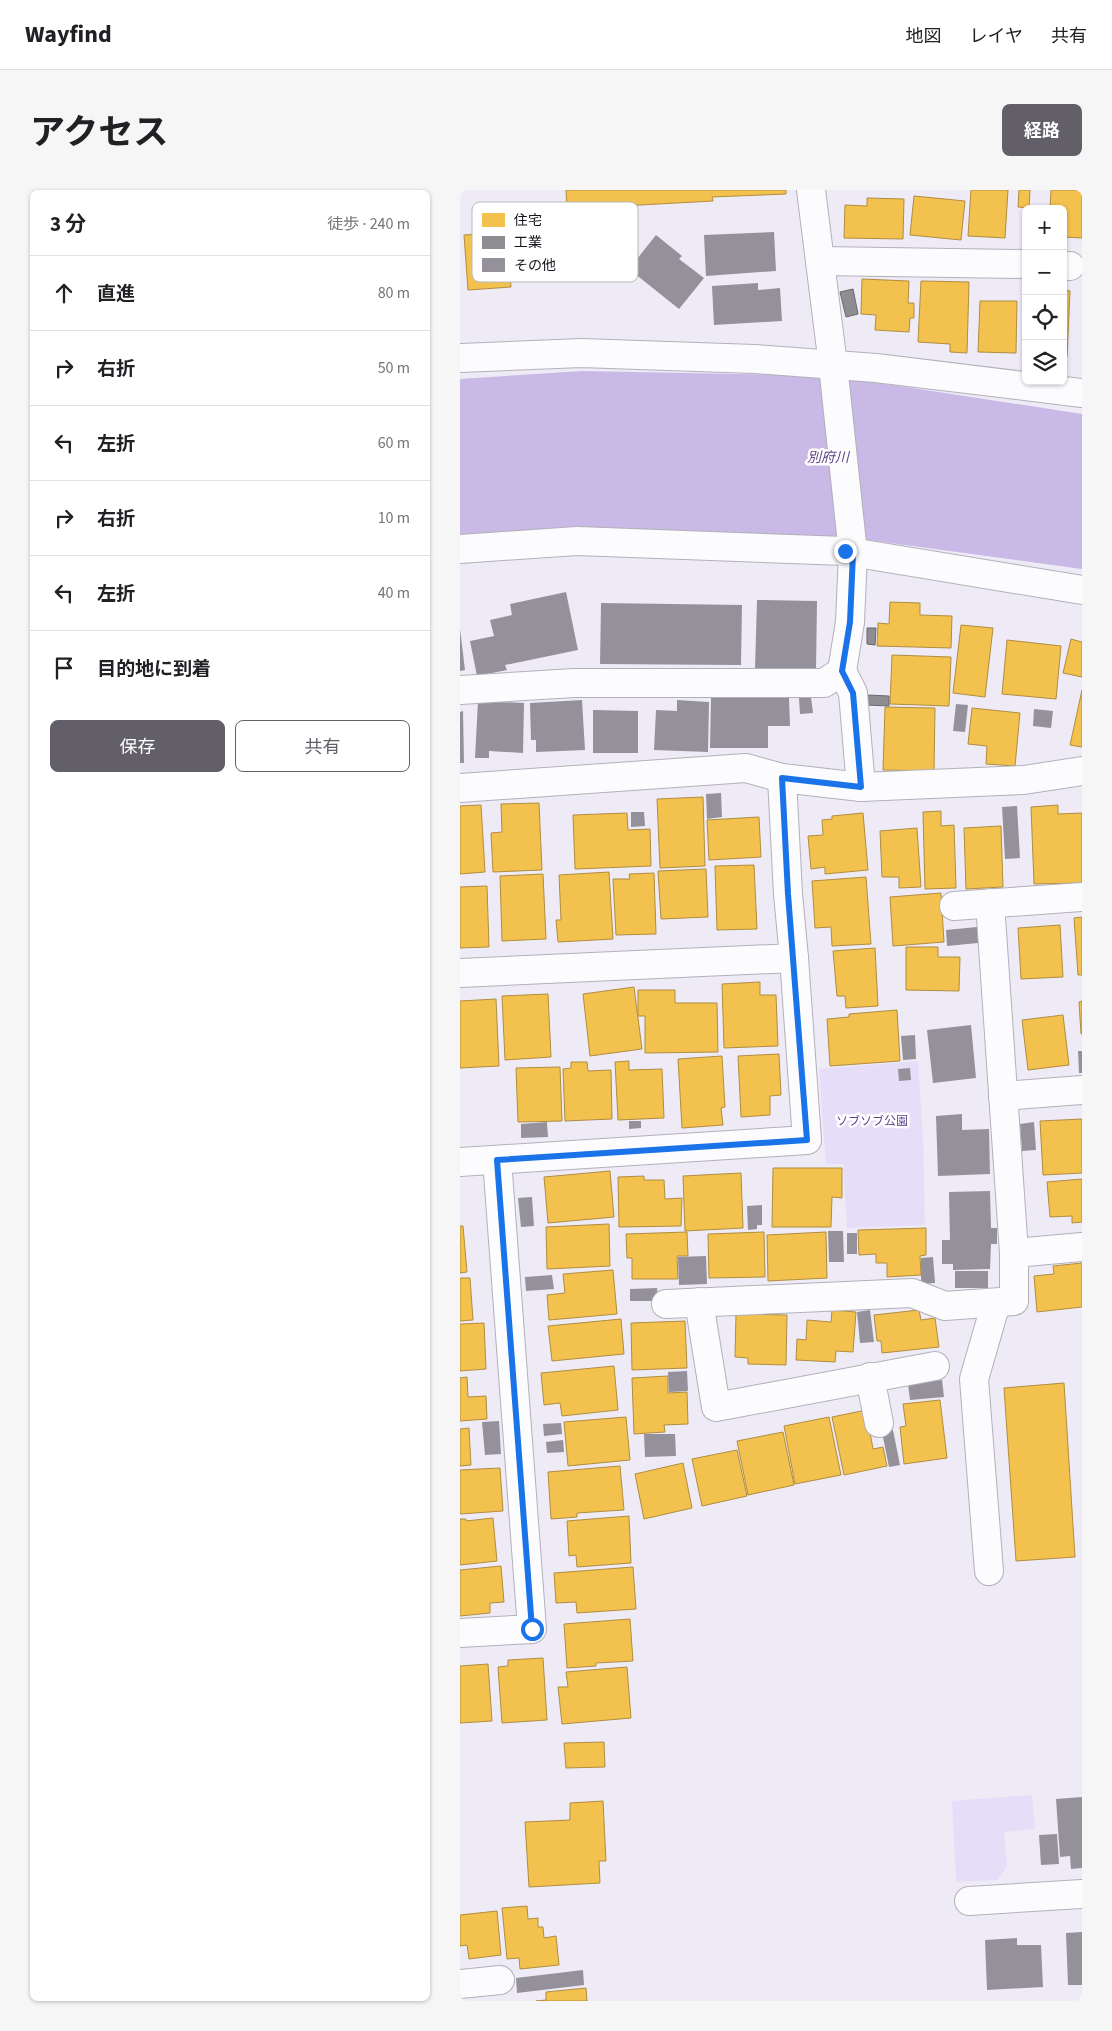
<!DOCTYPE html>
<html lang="ja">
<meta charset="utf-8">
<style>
body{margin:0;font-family:"Source Sans 3","Noto Sans JP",sans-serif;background:#f6f6f6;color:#202124}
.controls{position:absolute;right:15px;top:15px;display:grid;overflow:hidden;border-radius:8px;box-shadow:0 1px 4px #0004}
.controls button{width:45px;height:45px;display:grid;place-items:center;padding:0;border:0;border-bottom:1px solid #e0e0e0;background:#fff;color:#202124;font:25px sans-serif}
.stop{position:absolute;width:15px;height:15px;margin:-11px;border:4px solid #1a73e8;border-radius:50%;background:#fff}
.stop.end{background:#1a73e8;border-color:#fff;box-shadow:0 1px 5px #0008}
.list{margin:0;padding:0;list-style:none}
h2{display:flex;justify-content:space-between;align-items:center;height:65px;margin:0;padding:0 20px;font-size:21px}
h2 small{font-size:16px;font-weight:400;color:#757577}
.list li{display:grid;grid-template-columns:32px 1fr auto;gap:15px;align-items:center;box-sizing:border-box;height:75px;padding:0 20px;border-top:1px solid #e0e0e0}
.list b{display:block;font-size:19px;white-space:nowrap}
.list em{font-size:16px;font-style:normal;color:#757577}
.actions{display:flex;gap:10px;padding:15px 20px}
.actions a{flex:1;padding:11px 0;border:1px solid #625f68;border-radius:8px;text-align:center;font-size:18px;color:#625f68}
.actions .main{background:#625f68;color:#fff}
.icon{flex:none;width:28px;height:28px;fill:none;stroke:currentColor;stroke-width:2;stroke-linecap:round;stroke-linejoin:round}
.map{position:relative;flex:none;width:622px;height:1811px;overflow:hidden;border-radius:8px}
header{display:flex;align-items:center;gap:30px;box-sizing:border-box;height:70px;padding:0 25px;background:#fff;border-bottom:1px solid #e0e0e0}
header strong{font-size:24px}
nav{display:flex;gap:28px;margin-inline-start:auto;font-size:18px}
.intro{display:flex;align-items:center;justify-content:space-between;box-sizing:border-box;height:120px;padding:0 30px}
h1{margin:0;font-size:35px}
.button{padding:12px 22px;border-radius:8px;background:#625f68;color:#fff;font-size:18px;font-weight:700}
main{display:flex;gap:30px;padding:0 30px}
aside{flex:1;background:#fff;border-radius:8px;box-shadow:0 1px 4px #0004}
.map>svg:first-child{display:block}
.green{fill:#e6ddf9}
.water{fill:#c8b9e6}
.homes{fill:#f2c14e;stroke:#b08d3f}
.industry{fill:#8d8d92;stroke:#69686e}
.building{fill:#94919b}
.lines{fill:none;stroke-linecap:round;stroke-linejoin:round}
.minor-casing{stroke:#b3b0ba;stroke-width:30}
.minor{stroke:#fcfcfe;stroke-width:28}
.route{stroke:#1a73e8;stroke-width:6}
.labels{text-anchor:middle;stroke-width:5;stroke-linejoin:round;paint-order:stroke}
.park-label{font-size:12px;fill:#61458d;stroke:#fff}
.water-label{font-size:14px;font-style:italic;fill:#5f438b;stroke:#fff}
.key{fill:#fff;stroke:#b9b8bb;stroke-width:1}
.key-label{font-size:14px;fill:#16131b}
</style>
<header>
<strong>Wayfind</strong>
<nav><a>地図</a><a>レイヤ</a><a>共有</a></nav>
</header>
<div class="intro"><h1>アクセス</h1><a class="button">経路</a></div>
<main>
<aside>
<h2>3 分<small>徒歩 · 240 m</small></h2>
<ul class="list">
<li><svg class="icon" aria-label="ahead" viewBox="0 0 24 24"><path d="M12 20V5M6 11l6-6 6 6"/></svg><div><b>直進</b></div><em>80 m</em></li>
<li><svg class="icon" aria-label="right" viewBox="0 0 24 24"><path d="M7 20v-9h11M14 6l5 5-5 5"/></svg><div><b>右折</b></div><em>50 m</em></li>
<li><svg class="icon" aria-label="left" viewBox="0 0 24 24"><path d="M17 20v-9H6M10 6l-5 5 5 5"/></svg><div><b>左折</b></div><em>60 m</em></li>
<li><svg class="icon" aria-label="right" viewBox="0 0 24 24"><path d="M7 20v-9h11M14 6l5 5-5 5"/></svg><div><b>右折</b></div><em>10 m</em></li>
<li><svg class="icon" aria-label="left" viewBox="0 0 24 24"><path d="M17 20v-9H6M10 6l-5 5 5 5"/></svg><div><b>左折</b></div><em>40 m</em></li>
<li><svg class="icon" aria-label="arrive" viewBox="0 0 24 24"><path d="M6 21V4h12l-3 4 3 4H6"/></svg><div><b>目的地に到着</b></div></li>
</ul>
<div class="actions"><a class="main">保存</a><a>共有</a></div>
</aside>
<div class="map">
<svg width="622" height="1811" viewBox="0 0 622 1811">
<rect width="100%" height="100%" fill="#eeebf7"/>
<!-- green -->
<g class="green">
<polygon points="458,871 463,948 465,1035 387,1038 383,974 366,974 359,879"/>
<polygon points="572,1605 575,1639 544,1642 547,1677 537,1690 496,1692 492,1611"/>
</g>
<!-- water -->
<polygon class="water" points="122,181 375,186 622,224 622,379 386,347 0,352 0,189"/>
<!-- homes -->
<g class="homes">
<polygon points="106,0 326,0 326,4 252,7 253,11 107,19"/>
<polygon points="511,0 548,0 545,48 508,46"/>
<polygon points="559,0 570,0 569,18 558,17"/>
<polygon points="591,0 622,0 622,48 603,47 603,19 590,19"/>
<polygon points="454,6 505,11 501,50 450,45"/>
<polygon points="407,8 444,9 443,49 384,48 385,15 407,16"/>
<polygon points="47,35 51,97 8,100 4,45 22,44 21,36"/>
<polygon points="402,89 449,91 448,113 454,113 454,128 450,128 449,142 415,140 416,125 401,124"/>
<polygon points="461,91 509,92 507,163 490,162 490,154 458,152"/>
<polygon points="603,100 610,101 607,167 603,167"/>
<polygon points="520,111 557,111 556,163 518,162"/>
<polygon points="430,412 460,413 460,425 492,426 491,458 417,456 418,433 429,434"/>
<polygon points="501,435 533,438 525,507 493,503"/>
<polygon points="611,449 622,452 622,487 603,483"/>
<polygon points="547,450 601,456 596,509 542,504"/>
<polygon points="432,465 491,467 489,516 430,514"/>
<polygon points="622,500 622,557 610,555"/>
<polygon points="425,517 475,518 474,581 423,580"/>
<polygon points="512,518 560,523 555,576 526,574 527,556 508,554"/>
<polygon points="243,607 245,676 200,678 197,609"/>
<polygon points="79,613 82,680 33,682 31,643 42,642 41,614"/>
<polygon points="21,615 25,682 0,684 0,616"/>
<polygon points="598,615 598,624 622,623 622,693 574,694 571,617"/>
<polygon points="481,621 481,636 494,635 496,698 465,699 463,622"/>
<polygon points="167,623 168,640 190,639 191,676 115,679 113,625"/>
<polygon points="403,623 408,680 365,684 365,677 351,679 348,646 363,645 362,630 372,629 372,626"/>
<polygon points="299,627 301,667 249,670 247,630"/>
<polygon points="541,636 543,697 506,699 504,638"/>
<polygon points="457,638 461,697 439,698 439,687 422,687 420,641"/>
<polygon points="294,675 297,739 257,740 255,676"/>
<polygon points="246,679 248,727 201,729 198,681"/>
<polygon points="149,682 153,749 98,752 96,730 101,730 99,685"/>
<polygon points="194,683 196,744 156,745 153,689 170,689 169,684"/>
<polygon points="83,684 86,749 42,751 40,686"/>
<polygon points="406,687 411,754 372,756 371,737 355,738 352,691"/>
<polygon points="27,696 29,757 0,758 0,697"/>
<polygon points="481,703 484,752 433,756 430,707"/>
<polygon points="622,727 622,785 618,785 614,728"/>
<polygon points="600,735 603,787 561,789 558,738"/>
<polygon points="446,757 478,757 478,767 500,767 499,801 446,800"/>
<polygon points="415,758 418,816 386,818 385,806 377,806 373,761"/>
<polygon points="300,792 300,805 316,805 318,856 264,858 262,794"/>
<polygon points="174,797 182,859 130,866 123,804"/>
<polygon points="178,800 215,800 215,813 257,813 258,862 185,863 185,826 178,826"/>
<polygon points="88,804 91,867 45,870 42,806"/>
<polygon points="36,809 39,876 0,878 0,811"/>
<polygon points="622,811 622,844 621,844 619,812"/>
<polygon points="437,820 440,871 370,876 367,829 389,827 389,824"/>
<polygon points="603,825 609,875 568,880 562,830"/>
<polygon points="319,864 321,905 310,906 310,925 281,927 278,866"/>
<polygon points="262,866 265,917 261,918 263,935 222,938 218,869"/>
<polygon points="169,871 169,880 202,879 204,928 158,930 155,872"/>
<polygon points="111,872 127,872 128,881 151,880 152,929 105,931 103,879 111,878"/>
<polygon points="100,877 102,931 58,932 56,878"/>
<polygon points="622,929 622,983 583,985 580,931"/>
<polygon points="313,978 382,978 382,1008 372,1007 371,1037 312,1037"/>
<polygon points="150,981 154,1027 88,1033 84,987"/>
<polygon points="281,983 283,1038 225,1041 223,986"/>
<polygon points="184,986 184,990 204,990 205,1009 222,1008 221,1036 159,1037 158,987"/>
<polygon points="622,989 622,1032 612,1033 612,1026 590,1027 587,992"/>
<polygon points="149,1034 150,1076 87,1079 86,1037"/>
<polygon points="0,1036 3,1036 7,1082 0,1083"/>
<polygon points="466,1038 466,1065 460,1066 461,1085 427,1087 427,1073 416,1073 416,1064 399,1065 398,1040"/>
<polygon points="227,1042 228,1066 217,1066 218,1089 172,1089 172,1068 167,1068 166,1044"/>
<polygon points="304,1042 305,1087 249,1088 248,1044"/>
<polygon points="366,1042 367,1088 308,1091 307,1045"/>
<polygon points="622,1073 622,1117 577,1122 574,1086 594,1084 593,1076"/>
<polygon points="153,1080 157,1124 89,1130 87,1105 105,1103 103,1084"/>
<polygon points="0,1088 10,1088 13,1130 0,1131"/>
<polygon points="372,1120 396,1122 393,1162 376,1161 375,1172 336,1170 337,1149 346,1150 347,1130 371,1132"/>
<polygon points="459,1120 461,1130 475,1128 479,1157 422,1163 421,1151 417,1151 414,1125"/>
<polygon points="276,1124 327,1125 326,1175 288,1174 288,1168 275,1167"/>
<polygon points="161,1129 164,1164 92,1171 88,1136"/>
<polygon points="225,1131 227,1178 172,1180 171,1133"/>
<polygon points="24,1133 26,1179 0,1181 0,1134"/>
<polygon points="154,1176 158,1220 102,1226 100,1213 84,1215 81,1183"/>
<polygon points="208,1186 208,1203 227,1202 228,1234 204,1235 205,1242 174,1244 172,1188"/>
<polygon points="7,1187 8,1207 26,1206 27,1229 0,1231 0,1188"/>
<polygon points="604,1193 615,1367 556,1371 544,1198"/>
<polygon points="480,1210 487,1268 444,1274 440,1237 446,1236 443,1214"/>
<polygon points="406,1220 413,1259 423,1257 427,1276 384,1285 372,1227"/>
<polygon points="166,1227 170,1270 108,1276 104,1232"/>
<polygon points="369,1227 381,1285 335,1294 324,1236"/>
<polygon points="9,1238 11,1275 0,1276 0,1239"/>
<polygon points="323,1242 334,1295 288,1305 277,1251"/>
<polygon points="277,1260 287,1306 242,1316 232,1269"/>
<polygon points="223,1273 232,1318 184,1329 175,1284"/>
<polygon points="160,1276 164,1320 117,1323 117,1327 91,1329 88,1282"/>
<polygon points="40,1278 43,1321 0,1324 0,1280"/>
<polygon points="169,1326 171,1373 117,1377 116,1365 109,1366 107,1331"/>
<polygon points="33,1328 37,1371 0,1375 0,1329 6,1329 6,1331"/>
<polygon points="41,1376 44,1412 30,1413 30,1423 0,1426 0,1380"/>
<polygon points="173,1377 176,1419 117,1423 116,1412 96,1413 94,1383"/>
<polygon points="170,1429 173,1471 136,1473 136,1476 107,1478 104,1434"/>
<polygon points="83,1468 87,1530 42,1533 38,1477 48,1476 48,1470"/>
<polygon points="28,1474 32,1531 0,1533 0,1476"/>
<polygon points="167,1477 171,1528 102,1534 98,1497 108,1497 106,1482"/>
<polygon points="144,1552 145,1577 106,1578 104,1553"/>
<polygon points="143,1611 146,1671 139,1671 140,1693 69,1697 65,1632 110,1630 110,1613"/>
<polygon points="67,1716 68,1729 78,1728 78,1737 83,1737 84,1748 96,1746 99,1775 60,1779 59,1768 47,1769 42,1718"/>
<polygon points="37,1721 41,1765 9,1769 7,1755 0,1756 0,1725"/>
<polygon points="126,1798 127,1811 76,1811 86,1810 86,1802"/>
</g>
<!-- industry -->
<g class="industry">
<polygon points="393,99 398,124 386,127 380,102"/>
<polygon points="407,438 416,438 415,455 407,454"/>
<polygon points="407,505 429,506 429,516 407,515"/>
</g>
<!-- building -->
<g class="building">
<polygon points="314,42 316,81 246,86 244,45"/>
<polygon points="196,45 222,66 219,69 244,88 219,119 169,79"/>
<polygon points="298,93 298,100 320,98 322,131 254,135 252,96"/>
<polygon points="106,402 118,460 45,475 47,480 17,486 10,451 34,446 30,430 52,425 50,414"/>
<polygon points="297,410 357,411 356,480 295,479"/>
<polygon points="141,413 282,415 281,475 140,474"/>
<polygon points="0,439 5,480 0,481"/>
<polygon points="351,507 353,523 340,524 339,508"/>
<polygon points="251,508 329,508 330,536 308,536 308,558 250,558"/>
<polygon points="122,510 125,560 76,562 76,550 71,550 70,513"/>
<polygon points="217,510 249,512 248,562 194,560 196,520 217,521"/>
<polygon points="18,511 64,513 63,563 29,561 29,568 15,568"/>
<polygon points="496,514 508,515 505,542 493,541"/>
<polygon points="574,519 593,521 591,538 573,536"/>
<polygon points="133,520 178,521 178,563 133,563"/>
<polygon points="3,521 4,573 0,573 0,522"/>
<polygon points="261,603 262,627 247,629 246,604"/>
<polygon points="557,616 560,668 545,669 542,617"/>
<polygon points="171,622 184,622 185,636 171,637"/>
<polygon points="517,737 518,753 487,756 486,740"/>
<polygon points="511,835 516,888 473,893 467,840"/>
<polygon points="455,845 456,869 443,870 441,846"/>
<polygon points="618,861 622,861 622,883 619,883"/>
<polygon points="450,878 451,890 439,891 438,879"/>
<polygon points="502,924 502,940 529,939 530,984 478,986 476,926"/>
<polygon points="169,931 181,931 181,938 169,939"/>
<polygon points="87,932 88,947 61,948 61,934"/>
<polygon points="574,932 576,960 562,961 560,934"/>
<polygon points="530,1001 531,1038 537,1038 537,1054 531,1054 530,1079 493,1080 493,1074 482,1074 482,1050 490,1050 489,1002"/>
<polygon points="72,1007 74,1036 61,1037 58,1008"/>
<polygon points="302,1015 302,1035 297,1035 297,1039 288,1040 287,1016"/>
<polygon points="368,1041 383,1041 384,1072 369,1072"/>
<rect x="387" y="1043" width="10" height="21"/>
<polygon points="246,1066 247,1094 219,1095 218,1067"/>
<polygon points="473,1067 475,1093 461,1094 461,1068"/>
<rect x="495" y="1081" width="33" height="17"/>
<polygon points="92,1085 94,1099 66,1101 65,1087"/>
<polygon points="197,1098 198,1111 170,1111 170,1099"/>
<polygon points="410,1120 414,1152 400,1153 397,1122"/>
<polygon points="227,1181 228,1201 209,1202 208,1182"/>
<polygon points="482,1190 484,1207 450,1210 448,1194"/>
<polygon points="39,1231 41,1264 25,1265 22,1232"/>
<polygon points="101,1233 102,1244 84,1246 83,1234"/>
<polygon points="433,1240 440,1275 429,1277 422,1242"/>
<polygon points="184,1244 215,1244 216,1266 185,1267"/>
<polygon points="103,1250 104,1262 87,1263 86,1252"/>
<polygon points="622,1607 622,1678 611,1679 610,1666 600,1667 596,1609"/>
<polygon points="597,1644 599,1674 581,1675 579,1645"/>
<polygon points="622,1742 622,1795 608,1795 606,1743"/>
<polygon points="557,1748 557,1755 581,1755 583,1797 527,1800 525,1750"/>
<polygon points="123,1780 124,1795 57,1803 56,1788"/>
</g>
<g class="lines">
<!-- minor casing -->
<g class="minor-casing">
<g id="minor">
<polyline points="360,71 566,74"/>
<polyline points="603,76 610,76"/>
<polyline points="0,168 121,163 295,169 416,178 622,203"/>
<polyline points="0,359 117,351 385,361 622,400"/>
<polyline points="0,500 114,493 364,493 382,481"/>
<polyline points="401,597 564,590 622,581"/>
<polyline points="0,598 286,578 322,588 401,597 393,503 382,481 390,432 393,363 373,175 351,0"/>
<polyline points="530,713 554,1063"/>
<polyline points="494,716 622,707"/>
<polyline points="0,783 334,768 328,704 322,588"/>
<polyline points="543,906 622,900"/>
<polyline points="0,972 347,950 334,768"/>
<polyline points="239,1112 256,1217 475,1176"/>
<polyline points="206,1114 452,1103 485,1116 554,1111 554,1063 622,1057"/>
<polyline points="410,1187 419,1233"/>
<polyline points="529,1381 514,1189 536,1113"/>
<polyline points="0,1443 72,1439 37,970"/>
<polyline points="509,1711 622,1704"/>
<polyline points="0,1794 40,1790"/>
</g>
</g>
<!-- minor -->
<use href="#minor" class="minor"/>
</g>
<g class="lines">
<!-- route -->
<polyline class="route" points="72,1439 37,970 347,950 328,704 322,588 401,597 393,503 382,481 390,432 393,363 385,361"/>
</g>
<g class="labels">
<!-- park labels -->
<g class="park-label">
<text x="412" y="935">ソブソブ公園</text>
</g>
<!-- water labels -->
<g class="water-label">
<text x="368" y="272">別府川</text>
</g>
</g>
<!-- legend -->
<rect x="12" y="12" width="166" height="80" rx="8" class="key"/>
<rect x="22" y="23" width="23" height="14" fill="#f2c14e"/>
<rect x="22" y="46" width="23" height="13" fill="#8d8d92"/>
<rect x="22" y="68" width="23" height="14" fill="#94919b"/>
<g class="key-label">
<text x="54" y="35">住宅</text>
<text x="54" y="57">工業</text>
<text x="54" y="80">その他</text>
</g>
</svg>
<div class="controls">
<button>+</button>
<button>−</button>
<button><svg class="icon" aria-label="locate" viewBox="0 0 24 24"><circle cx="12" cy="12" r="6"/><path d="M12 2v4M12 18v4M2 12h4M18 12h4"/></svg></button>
<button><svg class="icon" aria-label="layers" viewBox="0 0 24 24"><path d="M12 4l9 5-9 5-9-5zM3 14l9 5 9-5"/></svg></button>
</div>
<div class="stop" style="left:72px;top:1439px"></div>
<div class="stop end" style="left:385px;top:361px"></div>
</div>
</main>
